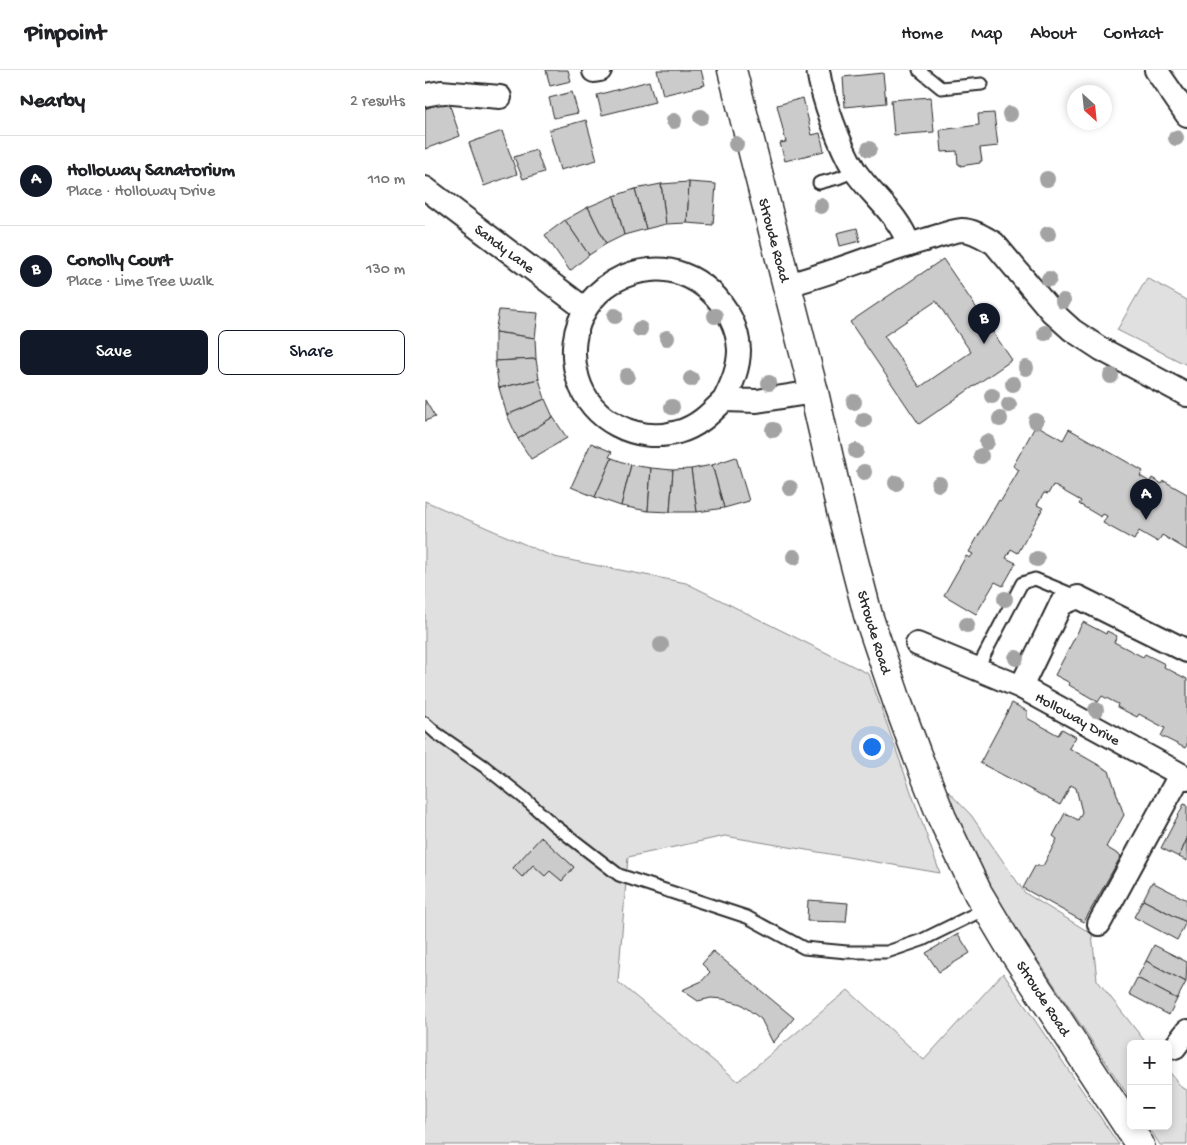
<!DOCTYPE html>
<meta charset="utf-8">
<style>
body{margin:0;font-family:"Gochi Hand",sans-serif;background:#f6f6f6;color:#202124}
.controls{position:absolute;right:15px;bottom:15px;display:grid;overflow:hidden;border-radius:8px;box-shadow:0 2px 8px #0003}
.controls button{width:45px;height:45px;display:grid;place-items:center;padding:0;border:0;border-bottom:1px solid #e0e0e0;background:#fff;color:#202124;font:25px sans-serif}
.compass{position:absolute;left:642px;top:15px;width:45px;height:45px;border-radius:50%;background:#fff;box-shadow:0 2px 8px #0003;rotate:153deg}
.you{position:absolute;left:446px;top:676px;width:18px;height:18px;margin:-12px;border:4px solid #fff;border-radius:50%;background:#1a73e8;box-shadow:0 0 0 8px #1a73e833}
.badge{display:grid;place-items:center;width:32px;height:32px;border-radius:50%;background:#111827;color:#fff;font-size:16px;font-weight:700}
.pin{position:absolute;translate:-50% -41px;filter:drop-shadow(0 1px 2px #0008)}
.pin::after{content:'';position:absolute;top:26px;width:18px;height:15px;background:inherit;clip-path:polygon(0 0,100% 0,50% 100%)}
.list{margin:0;padding:0;list-style:none}
h2{display:flex;justify-content:space-between;align-items:center;height:65px;margin:0;padding:0 20px;font-size:21px}
h2 small{font-size:16px;font-weight:400;color:#757577}
.list li{display:grid;grid-template-columns:32px 1fr auto;gap:15px;align-items:center;box-sizing:border-box;height:90px;padding:0 20px;border-top:1px solid #e0e0e0}
.list b{display:block;font-size:19px;white-space:nowrap}
.list p{margin:0;font-size:16px;white-space:nowrap;color:#757577}
.list em{font-size:16px;font-style:normal;color:#757577}
.actions{display:flex;gap:10px;padding:15px 20px}
.actions a{flex:1;padding:11px 0;border:1px solid #111827;border-radius:8px;text-align:center;font-size:18px;color:#111827}
.actions .main{background:#111827;color:#fff}
.map{position:relative;flex:none;width:762px;height:1075px;overflow:hidden}
header{display:flex;align-items:center;gap:30px;box-sizing:border-box;height:70px;padding:0 25px;background:#fff;border-bottom:1px solid #e0e0e0}
header strong{font-size:24px}
nav{display:flex;gap:28px;margin-inline-start:auto;font-size:18px}
main{display:flex}
aside{flex:1;background:#fff}
.map>svg:first-child{display:block}
.green{fill:#e0e0e0;stroke:#868686;fill-rule:evenodd}
.building{fill:#cbcbcb;stroke:#2b2b2b;fill-rule:evenodd}
.lines{fill:none;stroke-linecap:round;stroke-linejoin:round}
.service-casing{stroke:#2b2b2b;stroke-width:15}
.minor-casing{stroke:#2b2b2b;stroke-width:26}
.tertiary-casing{stroke:#2b2b2b;stroke-width:31}
.service{stroke:#fff;stroke-width:11}
.minor{stroke:#fff;stroke-width:22}
.tertiary{stroke:#fff;stroke-width:28}
.tree{fill:#a3a3a3}
.labels{text-anchor:middle;stroke-width:5;stroke-linejoin:round;paint-order:stroke}
.street-label{font-size:15px;fill:#2b2b2b;stroke:#fff}
</style>
<header>
<strong>Pinpoint</strong>
<nav><a>Home</a><a>Map</a><a>About</a><a>Contact</a></nav>
</header>
<main>
<aside>
<h2>Nearby<small>2 results</small></h2>
<ul class="list">
<li><span class="badge">A</span><div><b>Holloway Sanatorium</b><p>Place · Holloway Drive</p></div><em>110 m</em></li>
<li><span class="badge">B</span><div><b>Conolly Court</b><p>Place · Lime Tree Walk</p></div><em>130 m</em></li>
</ul>
<div class="actions"><a class="main">Save</a><a>Share</a></div>
</aside>
<div class="map">
<svg width="762" height="1075" viewBox="0 0 762 1075">
<rect width="100%" height="100%" fill="#fff"/>
<filter id="ink" filterUnits="userSpaceOnUse"><feTurbulence type="fractalNoise" baseFrequency=".02" numOctaves="2"/><feDisplacementMap in="SourceGraphic" scale="10" xChannelSelector="R" yChannelSelector="G"/><feConvolveMatrix kernelMatrix="1 2 1 2 8 2 1 2 1" color-interpolation-filters="sRGB"/></filter>
<g filter="url(#ink)">
<!-- green -->
<g class="green">
<polygon points="722,208 762,230 762,295 692,260"/>
<path d="M0,431L129,487L261,513L444,604L515,803L300,766L203,787L193,912L313,1011L423,920L499,990L578,903L694,1075H0ZM116,768L149,797L137,811L125,801L120,806L108,795L98,807L88,798Z"/>
<polygon points="512,710 546,745 600,823 667,864 672,910 722,974 706,974 706,1030 618,898 568,829"/>
<polygon points="743,1000 757,1018 762,1020 762,1075 735,1075 723,1056 743,1056"/>
</g>
<!-- building -->
<g class="building">
<polygon points="121,0 143,0 146,11 125,16"/>
<polygon points="232,0 276,0 280,15 238,25"/>
<polygon points="458,3 461,33 420,37 418,7"/>
<polygon points="224,11 230,32 177,45 172,25"/>
<polygon points="147,22 153,43 129,48 124,28"/>
<polygon points="506,27 509,62 469,65 466,30"/>
<polygon points="378,28 387,65 395,63 399,81 360,91 355,73 361,72 352,35"/>
<polygon points="23,30 35,66 0,79 0,39"/>
<polygon points="569,43 573,76 555,78 557,91 555,91 555,93 535,96 535,94 533,94 532,81 517,82 515,60 554,55 553,44"/>
<polygon points="161,50 172,90 135,100 124,60"/>
<polygon points="77,61 92,104 59,116 44,73"/>
<polygon points="111,80 119,102 98,109 89,87"/>
<polygon points="264,112 291,114 288,155 262,153"/>
<polygon points="264,112 262,153 241,154 236,114"/>
<polygon points="236,114 241,154 221,159 210,119"/>
<polygon points="210,119 221,159 199,165 189,126"/>
<polygon points="189,126 199,165 181,174 163,137"/>
<polygon points="163,137 181,174 164,185 140,150"/>
<polygon points="140,150 164,185 145,201 120,165"/>
<polygon points="432,158 435,171 415,176 412,163"/>
<path d="M518,189L587,290L494,354L425,252ZM511,231L546,282L495,317L459,266Z"/>
<polygon points="74,240 113,243 110,268 70,262"/>
<polygon points="70,262 110,268 111,289 70,291"/>
<polygon points="111,289 114,309 74,318 70,291"/>
<polygon points="114,309 120,329 82,345 74,318"/>
<polygon points="120,329 128,347 93,369 82,345"/>
<polygon points="0,330 10,347 0,351"/>
<polygon points="128,347 142,368 106,389 93,369"/>
<polygon points="611,355 638,370 644,359 718,401 715,406 725,412 727,408 737,414 739,411 762,424 762,480 737,465 733,472 714,461 709,470 678,453 682,446 678,444 676,447 654,434 656,431 628,415 623,424 619,423 612,435 618,438 593,483 586,479 581,488 591,493 578,516 570,512 551,544 519,525 541,486 545,488 548,484 544,482 574,430 576,431 594,400 588,396"/>
<polygon points="166,373 187,382 184,387 187,388 170,427 146,417"/>
<polygon points="311,387 324,431 299,438 287,395"/>
<polygon points="187,388 206,395 196,436 170,427"/>
<polygon points="206,395 226,398 223,441 196,436"/>
<polygon points="287,395 299,438 272,442 266,399"/>
<polygon points="226,398 248,400 245,442 223,441"/>
<polygon points="266,399 272,442 245,442 248,400"/>
<polygon points="658,552 681,564 682,561 692,566 689,572 718,587 720,584 740,594 739,597 762,609 762,675 760,678 736,666 740,658 714,644 712,647 692,637 693,634 677,626 673,632 644,615 645,613 630,605"/>
<polygon points="587,633 602,641 602,648 633,665 637,659 651,667 644,678 684,701 699,745 681,777 696,786 659,852 598,818 610,796 618,796 632,769 628,766 640,743 653,750 657,742 651,718 646,715 635,735 555,693"/>
<polygon points="759,734 762,735 762,769 754,787 736,778"/>
<polygon points="116,767 149,797 137,811 125,801 120,806 108,795 97,807 88,798"/>
<polygon points="762,769 762,791 754,787"/>
<polygon points="727,812 762,830 761,852 718,830"/>
<polygon points="383,830 423,833 421,852 382,851"/>
<polygon points="718,830 761,852 752,870 709,847"/>
<polygon points="533,864 545,883 514,902 501,883"/>
<polygon points="729,875 762,892 761,912 721,891"/>
<polygon points="288,881 369,948 348,973 336,949 316,934 298,929 286,928 273,931 257,920 277,911 285,902 277,894"/>
<polygon points="721,891 761,912 752,929 712,908"/>
<polygon points="712,908 752,929 744,945 704,924"/>
</g>
<g class="lines">
<!-- service casing -->
<g class="service-casing">
<g id="service">
<polyline points="494,0 516,18 557,14"/>
<polyline points="394,113 413,108 430,101"/>
<polyline points="552,599 597,513 610,509 651,526"/>
<polyline points="0,653 11,663 60,697 99,728 129,755 194,805 322,847 379,878 422,882 462,882 497,870 562,838"/>
</g>
</g>
<!-- minor casing -->
<g class="minor-casing">
<g id="minor">
<path d="M393,0C397,28 415,77 430,101C447,126 474,145 484,175"/>
<polyline points="731,0 762,45"/>
<polyline points="169,1 175,0"/>
<polyline points="0,25 16,22 75,27"/>
<polyline points="0,118 160,239"/>
<path d="M362,215C409,203 454,183 500,170C512,167 525,161 537,160C548,160 560,168 569,173L626,241L647,260L676,279L762,325"/>
<path d="M299,330C307,314 314,298 314,280C312,236 270,195 225,200C169,205 137,257 153,309C165,350 212,374 253,362C272,357 285,344 299,330L332,331L389,322"/>
<polyline points="492,574 596,617 762,708"/>
<polyline points="596,617 636,534 653,527 762,581"/>
<polyline points="674,854 755,705"/>
<polyline points="750,977 762,961"/>
</g>
</g>
<!-- tertiary casing -->
<g class="tertiary-casing">
<polyline id="tertiary" points="307,0 389,322 416,441 443,545 472,631 492,685 517,748 553,823 584,875 715,1075"/>
</g>
<!-- service -->
<use href="#service" class="service"/>
<!-- minor -->
<use href="#minor" class="minor"/>
<!-- tertiary -->
<use href="#tertiary" class="tertiary"/>
</g>
<!-- trees -->
<g class="tree">
<circle cx="585" cy="44" r="8"/>
<circle cx="276" cy="47" r="8"/>
<circle cx="249" cy="51" r="8"/>
<circle cx="751" cy="68" r="8"/>
<circle cx="311" cy="74" r="8"/>
<circle cx="444" cy="79" r="8"/>
<circle cx="622" cy="109" r="8"/>
<circle cx="396" cy="136" r="8"/>
<circle cx="623" cy="164" r="8"/>
<circle cx="624" cy="209" r="8"/>
<circle cx="638" cy="231" r="8"/>
<circle cx="190" cy="246" r="8"/>
<circle cx="290" cy="246" r="8"/>
<circle cx="215" cy="259" r="8"/>
<circle cx="620" cy="263" r="8"/>
<circle cx="242" cy="268" r="8"/>
<circle cx="601" cy="298" r="8"/>
<circle cx="202" cy="306" r="8"/>
<circle cx="686" cy="306" r="8"/>
<circle cx="266" cy="309" r="8"/>
<circle cx="344" cy="313" r="8"/>
<circle cx="588" cy="314" r="8"/>
<circle cx="567" cy="326" r="8"/>
<circle cx="429" cy="332" r="8"/>
<circle cx="584" cy="335" r="8"/>
<circle cx="247" cy="337" r="8"/>
<circle cx="575" cy="349" r="8"/>
<circle cx="439" cy="350" r="8"/>
<circle cx="611" cy="351" r="8"/>
<circle cx="348" cy="360" r="8"/>
<circle cx="562" cy="372" r="8"/>
<circle cx="431" cy="381" r="8"/>
<circle cx="556" cy="386" r="8"/>
<circle cx="439" cy="402" r="8"/>
<circle cx="471" cy="413" r="8"/>
<circle cx="514" cy="414" r="8"/>
<circle cx="365" cy="418" r="8"/>
<circle cx="369" cy="487" r="8"/>
<circle cx="612" cy="489" r="8"/>
<circle cx="580" cy="529" r="8"/>
<circle cx="542" cy="555" r="8"/>
<circle cx="236" cy="575" r="8"/>
<circle cx="591" cy="588" r="8"/>
<circle cx="671" cy="640" r="8"/>
</g>
</g>
<g class="labels">
<!-- street labels -->
<g class="street-label">
<text transform="translate(350 170) rotate(75)" y="5">Stroude Road</text>
<text transform="translate(80 178) rotate(37)" y="5">Sandy Lane</text>
<text transform="translate(450 562) rotate(73)" y="5">Stroude Road</text>
<text transform="translate(653 648) rotate(29)" y="5">Holloway Drive</text>
<text transform="translate(619 928) rotate(57)" y="5">Stroude Road</text>
</g>
</g>
</svg>
<div class="controls">
<button>+</button>
<button>−</button>
</div>
<svg class="compass" viewBox="-18 -18 36 36"><path d="M0-13l5 13h-10z" fill="#e53935"/><path d="M0 13l5-13h-10z" fill="#757577"/></svg>
<div class="you"></div>
<div class="pin badge" style="left:721px;top:450px">A</div>
<div class="pin badge" style="left:559px;top:274px">B</div>
</div>
</main>
